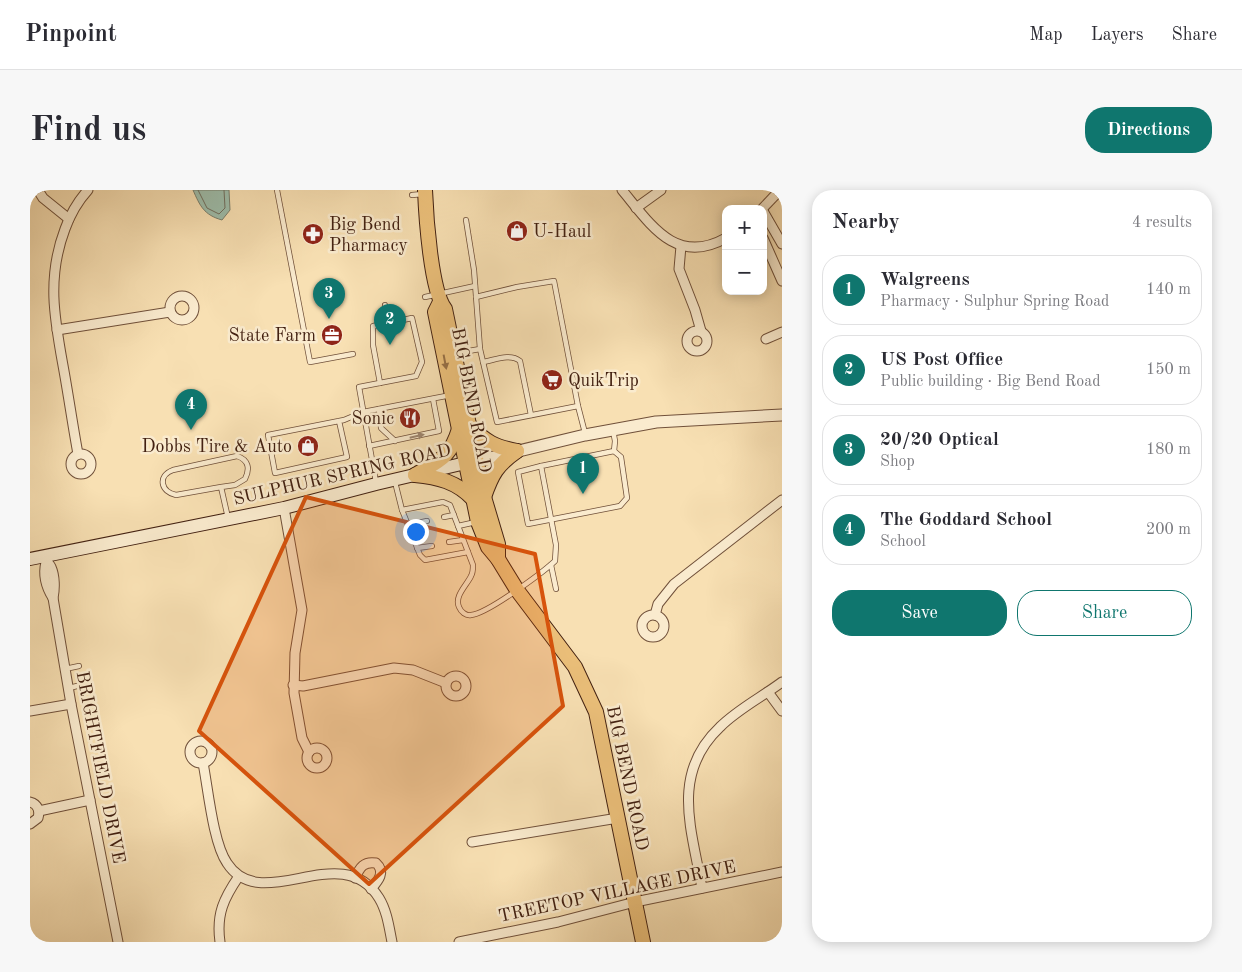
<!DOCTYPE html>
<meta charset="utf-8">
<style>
body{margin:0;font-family:"Old Standard TT",serif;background:#f7f7f7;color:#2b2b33}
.controls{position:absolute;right:15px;top:15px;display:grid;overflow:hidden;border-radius:10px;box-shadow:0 2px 12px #0003}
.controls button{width:45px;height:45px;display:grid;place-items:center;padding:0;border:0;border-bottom:1px solid #e1e1e2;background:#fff;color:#2b2b33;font:25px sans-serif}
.you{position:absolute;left:385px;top:341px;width:18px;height:18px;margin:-12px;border:4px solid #fff;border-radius:50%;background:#1a73e8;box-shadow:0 0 0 8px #1a73e833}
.badge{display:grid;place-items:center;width:32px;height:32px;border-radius:50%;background:#0f766e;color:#fff;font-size:16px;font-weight:700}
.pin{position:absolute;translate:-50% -41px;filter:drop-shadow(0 1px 2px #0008)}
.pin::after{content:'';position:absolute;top:26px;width:18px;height:15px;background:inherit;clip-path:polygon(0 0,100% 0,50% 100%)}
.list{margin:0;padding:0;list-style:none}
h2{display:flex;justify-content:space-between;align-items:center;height:65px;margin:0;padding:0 20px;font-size:21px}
h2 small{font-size:16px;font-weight:400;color:#7c7c81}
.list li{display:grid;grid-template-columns:32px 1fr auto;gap:15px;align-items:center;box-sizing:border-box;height:70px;margin:0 10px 10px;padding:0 10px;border:1px solid #e1e1e2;border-radius:20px}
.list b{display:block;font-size:19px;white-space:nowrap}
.list p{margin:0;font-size:16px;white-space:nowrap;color:#7c7c81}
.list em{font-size:16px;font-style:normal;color:#7c7c81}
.actions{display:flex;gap:10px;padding:15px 20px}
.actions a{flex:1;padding:11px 0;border:1px solid #0f766e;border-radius:20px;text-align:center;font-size:18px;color:#0f766e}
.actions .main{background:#0f766e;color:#fff}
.map{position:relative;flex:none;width:752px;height:752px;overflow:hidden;border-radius:20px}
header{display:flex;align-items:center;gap:30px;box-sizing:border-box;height:70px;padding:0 25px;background:#fff;border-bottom:1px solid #e1e1e2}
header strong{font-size:24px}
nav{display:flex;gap:28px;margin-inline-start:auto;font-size:18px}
.intro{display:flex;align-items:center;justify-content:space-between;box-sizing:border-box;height:120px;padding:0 30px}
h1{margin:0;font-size:35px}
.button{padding:12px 22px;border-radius:20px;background:#0f766e;color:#fff;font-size:18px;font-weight:700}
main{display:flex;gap:30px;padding:0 30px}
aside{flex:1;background:#fff;border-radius:20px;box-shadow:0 2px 12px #0003}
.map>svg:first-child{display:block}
.water{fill:#9dbdab;stroke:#797e6d}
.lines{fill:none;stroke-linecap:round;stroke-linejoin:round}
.shore{stroke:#706e5e;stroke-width:1}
.service-casing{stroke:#70503a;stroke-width:6}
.minor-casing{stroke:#70503a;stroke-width:11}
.tertiary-casing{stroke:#70503a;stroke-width:13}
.secondary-casing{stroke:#422011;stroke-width:14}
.primary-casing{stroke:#422011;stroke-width:16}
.service{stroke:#faebce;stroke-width:4.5}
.minor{stroke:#faebce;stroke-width:9}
.tertiary{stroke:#faebce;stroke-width:11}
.secondary{stroke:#faebce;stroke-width:12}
.primary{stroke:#ecc07a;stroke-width:14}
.oneway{fill:#977046}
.oneway2{fill:#9e8670}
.marked{fill:#d7530c;fill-opacity:0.2;stroke:#d7530c;stroke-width:4;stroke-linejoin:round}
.labels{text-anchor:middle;stroke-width:5;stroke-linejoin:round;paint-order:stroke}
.poi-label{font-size:18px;fill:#422011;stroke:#faebce;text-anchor:start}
.street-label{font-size:18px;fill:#422011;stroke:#faebce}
</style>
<header>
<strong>Pinpoint</strong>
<nav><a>Map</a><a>Layers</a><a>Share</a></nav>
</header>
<div class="intro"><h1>Find us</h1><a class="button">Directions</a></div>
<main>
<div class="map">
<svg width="752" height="752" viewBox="0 0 752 752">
<rect width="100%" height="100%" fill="#f8e0b3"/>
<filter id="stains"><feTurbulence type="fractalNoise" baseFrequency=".004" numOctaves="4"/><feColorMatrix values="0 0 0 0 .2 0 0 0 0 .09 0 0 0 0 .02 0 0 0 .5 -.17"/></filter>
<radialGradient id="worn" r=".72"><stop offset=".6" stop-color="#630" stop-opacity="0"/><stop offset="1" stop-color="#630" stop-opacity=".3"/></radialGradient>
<!-- water -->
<path class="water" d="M163,0H199L200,20L192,30C174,25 170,16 163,0Z"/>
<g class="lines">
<!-- shore -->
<polyline class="shore" points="168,0 177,18 189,24 195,18 194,0"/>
<!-- service casing -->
<g class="service-casing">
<g id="service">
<polyline points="247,0 280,172 323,164"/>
<polyline points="382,5 393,4"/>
<polyline points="436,30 444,80 450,159 467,232 548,216 555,243"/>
<polyline points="395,107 445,96"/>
<polyline points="446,107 487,97 524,91 548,216"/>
<polyline points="427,163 450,159"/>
<path d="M453,172C465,170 480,163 490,171L501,225"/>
<polyline points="350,193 343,155 343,136 359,133 355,115"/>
<polyline points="349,219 351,238 365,251"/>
<polyline points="309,231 317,267 245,283 238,245 314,230 333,222 421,205"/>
<polyline points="339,256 409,241 403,209"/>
<polyline points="511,276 488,282 498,334 590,316 597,308 591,267 584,261"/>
<polyline points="346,292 329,197 386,186 392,172 382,128 359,133"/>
<polyline points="365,292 372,320 390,365 395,370 438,362"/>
<path d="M191,297L146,305C131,302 127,286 143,280L207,266C219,270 220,279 215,289L205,295L191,297L198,328"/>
<path d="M372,320L413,312L420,315L443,375C443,379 443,383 441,386C437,395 424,406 429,417C431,422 436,426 441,425C457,424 512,383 525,371L526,355L511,276L584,261L585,251L583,240"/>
<polyline points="414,327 424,325"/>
<polyline points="378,335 397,331"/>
<polyline points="428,336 446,332"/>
<polyline points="419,352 433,350"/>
<polyline points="387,358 402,356"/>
<polyline points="521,375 526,399"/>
<polyline points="35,479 49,476"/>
<polyline points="39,498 51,495"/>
</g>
</g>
<!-- minor casing -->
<g class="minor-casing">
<g id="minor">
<polyline points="8,0 13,8 39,29"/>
<path d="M592,0C621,35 646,76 696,48"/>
<polyline points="606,18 631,0"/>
<polyline points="732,19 750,0"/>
<polyline points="733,21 752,54"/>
<polyline points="733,48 752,91"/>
<polyline points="651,56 649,79 665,120 671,141"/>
<circle cx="152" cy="118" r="12"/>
<polyline points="27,140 140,122"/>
<circle cx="667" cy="151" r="10"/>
<polyline points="736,149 752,142"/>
<circle cx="51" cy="274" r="10"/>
<path d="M48,264C43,237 39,209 34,181C25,131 16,89 35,39C40,25 48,11 58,0"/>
<polyline points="254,318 272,420 265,463 264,503 272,548 279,562"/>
<path d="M15,366C16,372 19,373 21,377C25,386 25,399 23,408L41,514L88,752"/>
<path d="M16,372C13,384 16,397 23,408"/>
<circle cx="623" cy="436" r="11"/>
<polyline points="625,425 628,414 644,394 752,310"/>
<circle cx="426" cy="496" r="10"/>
<polyline points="263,495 273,496 364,478 383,480 416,493"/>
<polyline points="738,502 752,521"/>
<polyline points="0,521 41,514"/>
<circle cx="171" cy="562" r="11"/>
<circle cx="287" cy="568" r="10"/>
<path d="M173,573C178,598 183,653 197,673C232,727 311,647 349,708C357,721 359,737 362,752"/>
<path d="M0,612C8,614 10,621 8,628L0,634"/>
<polyline points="9,621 60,610"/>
<polyline points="442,652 588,628"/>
<path d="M325,688C330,677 334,671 346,673C356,682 348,691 341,699"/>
<path d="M672,698C662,640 640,584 690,537C708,519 732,507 752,492"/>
<path d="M190,752C186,724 194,708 209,686"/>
<polyline points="429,752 528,732 605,712 752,682"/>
</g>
</g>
<!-- tertiary casing -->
<g class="tertiary-casing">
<polyline id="tertiary" points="447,271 555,245 626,232 752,225"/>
</g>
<!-- secondary casing -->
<g class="secondary-casing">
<polyline id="secondary" points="0,369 254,318 346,294 444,271"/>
</g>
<!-- primary casing -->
<g class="primary-casing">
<g id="primary">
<path d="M395,0C396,26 401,101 415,119L454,307L468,354V369"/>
<polyline points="410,112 405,122 448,332 458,357 468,369 487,400 545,477 566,522 613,752"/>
<path d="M440,236C456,252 465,257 487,261"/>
<path d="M385,285C410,270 420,268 429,239"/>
<path d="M385,285C408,287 427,292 443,309"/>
<path d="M454,307C462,284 467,275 487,261"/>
</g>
</g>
<!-- service -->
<use href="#service" class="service"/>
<!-- minor -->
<use href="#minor" class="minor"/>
<!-- tertiary -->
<use href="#tertiary" class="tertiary"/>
<!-- secondary -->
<use href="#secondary" class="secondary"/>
<!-- primary -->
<use href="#primary" class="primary"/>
</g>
<!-- one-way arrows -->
<defs><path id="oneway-solid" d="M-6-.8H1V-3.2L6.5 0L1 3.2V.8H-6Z" transform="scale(1.25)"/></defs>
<use class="oneway" href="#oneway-solid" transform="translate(415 172) rotate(79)"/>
<use class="oneway2" href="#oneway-solid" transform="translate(387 246) rotate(-13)"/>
<!-- marked area -->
<path class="marked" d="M276,307L505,364L533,516L339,694L169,541Z"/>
<!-- icons -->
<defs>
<g id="shop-disc" transform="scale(1.125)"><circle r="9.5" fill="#8f2418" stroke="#faebce"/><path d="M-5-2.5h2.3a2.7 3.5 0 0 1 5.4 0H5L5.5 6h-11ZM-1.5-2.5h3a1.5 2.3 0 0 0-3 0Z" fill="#fff"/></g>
<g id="pharmacy-disc" transform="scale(1.125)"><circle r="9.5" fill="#8f2418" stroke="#faebce"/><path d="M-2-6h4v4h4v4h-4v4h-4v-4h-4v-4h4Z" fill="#fff"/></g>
<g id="office-disc" transform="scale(1.125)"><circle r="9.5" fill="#8f2418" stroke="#faebce"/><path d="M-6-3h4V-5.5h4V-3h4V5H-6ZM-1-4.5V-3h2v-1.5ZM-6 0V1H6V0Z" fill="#fff"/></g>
<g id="supermarket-disc" transform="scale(1.125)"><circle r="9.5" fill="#8f2418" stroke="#faebce"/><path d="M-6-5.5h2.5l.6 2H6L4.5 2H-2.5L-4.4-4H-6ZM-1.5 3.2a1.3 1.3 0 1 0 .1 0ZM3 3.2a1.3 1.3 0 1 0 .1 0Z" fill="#fff"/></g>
<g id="restaurant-disc" transform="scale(1.125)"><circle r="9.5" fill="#8f2418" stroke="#faebce"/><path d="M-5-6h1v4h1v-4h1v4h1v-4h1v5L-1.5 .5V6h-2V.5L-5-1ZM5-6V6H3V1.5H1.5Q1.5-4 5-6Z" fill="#fff"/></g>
</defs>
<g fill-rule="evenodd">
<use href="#shop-disc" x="487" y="41"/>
<use href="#pharmacy-disc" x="283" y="44"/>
<use href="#office-disc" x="302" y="145"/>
<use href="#supermarket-disc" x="522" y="190"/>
<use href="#restaurant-disc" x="380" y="228"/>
<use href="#shop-disc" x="278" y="256"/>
</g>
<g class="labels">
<!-- poi labels -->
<g class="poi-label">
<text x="299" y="40">Big Bend<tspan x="299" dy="21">Pharmacy</tspan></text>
<text x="503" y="47">U-Haul</text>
<text x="286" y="151" text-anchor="end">State Farm</text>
<text x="538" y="196">QuikTrip</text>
<text x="364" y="234" text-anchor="end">Sonic</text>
<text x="262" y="262" text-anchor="end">Dobbs Tire &amp; Auto</text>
</g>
<!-- street labels -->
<g class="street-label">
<text transform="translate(442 210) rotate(79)" y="6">BIG BEND ROAD</text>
<text transform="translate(312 284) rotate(-13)" y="6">SULPHUR SPRING ROAD</text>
<text transform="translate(71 577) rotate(79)" y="6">BRIGHTFIELD DRIVE</text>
<text transform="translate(598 588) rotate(78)" y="6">BIG BEND ROAD</text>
<text transform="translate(587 701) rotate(-12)" y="6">TREETOP VILLAGE DRIVE</text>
</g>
</g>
<rect width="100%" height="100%" filter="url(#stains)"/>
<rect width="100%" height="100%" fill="url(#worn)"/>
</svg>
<div class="controls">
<button>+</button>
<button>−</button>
</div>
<div class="you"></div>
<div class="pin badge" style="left:553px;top:304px">1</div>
<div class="pin badge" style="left:360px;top:155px">2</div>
<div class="pin badge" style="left:299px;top:129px">3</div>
<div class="pin badge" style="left:161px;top:240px">4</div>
</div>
<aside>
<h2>Nearby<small>4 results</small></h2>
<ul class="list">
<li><span class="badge">1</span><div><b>Walgreens</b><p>Pharmacy · Sulphur Spring Road</p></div><em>140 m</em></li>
<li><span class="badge">2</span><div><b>US Post Office</b><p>Public building · Big Bend Road</p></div><em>150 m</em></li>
<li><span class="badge">3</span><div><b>20/20 Optical</b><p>Shop</p></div><em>180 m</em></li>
<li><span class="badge">4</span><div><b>The Goddard School</b><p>School</p></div><em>200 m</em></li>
</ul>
<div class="actions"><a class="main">Save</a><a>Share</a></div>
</aside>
</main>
